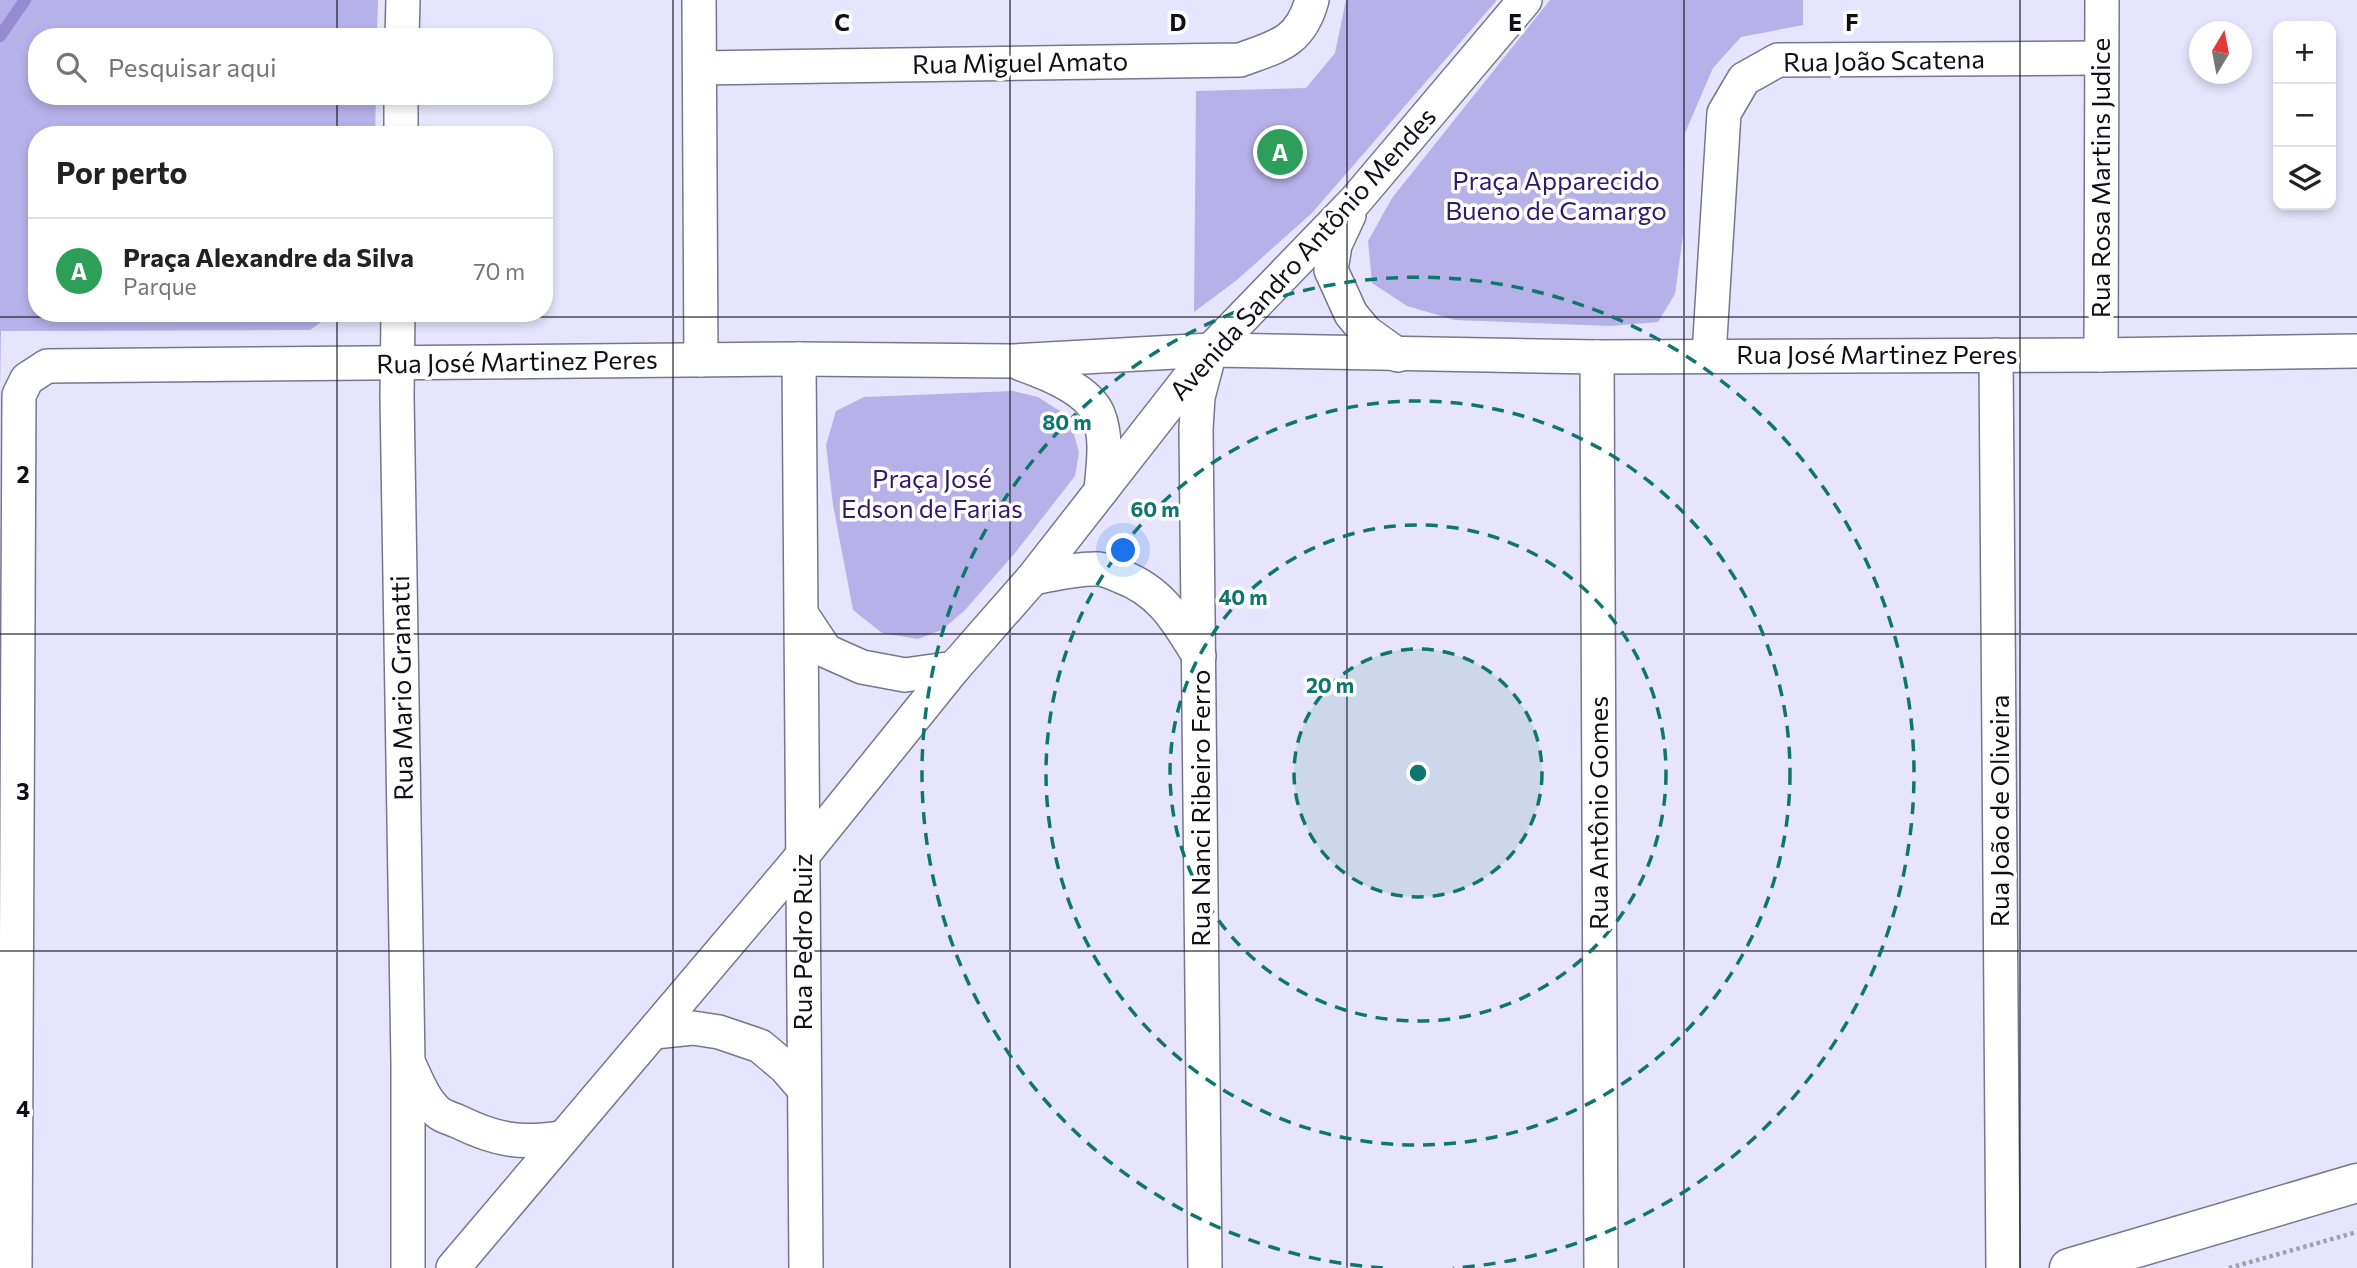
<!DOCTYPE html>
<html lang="pt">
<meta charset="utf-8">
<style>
body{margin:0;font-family:Commissioner,sans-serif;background:#f6f6f6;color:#222}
.controls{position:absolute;right:21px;top:21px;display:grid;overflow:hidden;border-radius:14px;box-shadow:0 4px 10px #0003}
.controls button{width:63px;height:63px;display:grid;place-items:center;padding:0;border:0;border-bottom:2px solid #e0e0e0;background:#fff;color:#222;font:35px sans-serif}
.compass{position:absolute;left:2189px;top:21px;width:63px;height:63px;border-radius:50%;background:#fff;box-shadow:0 4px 10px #0003;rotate:10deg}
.you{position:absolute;left:1124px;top:551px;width:24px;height:24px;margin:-18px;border:5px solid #fff;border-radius:50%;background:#1a73e8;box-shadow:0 0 0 10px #1a73e833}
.badge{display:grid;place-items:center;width:46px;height:46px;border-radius:50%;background:#b45309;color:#fff;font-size:23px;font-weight:700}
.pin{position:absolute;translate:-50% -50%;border:4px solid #fff;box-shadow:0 2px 7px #0006}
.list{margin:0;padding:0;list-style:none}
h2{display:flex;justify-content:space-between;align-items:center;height:91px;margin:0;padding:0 28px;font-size:30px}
h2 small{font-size:23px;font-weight:400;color:#767676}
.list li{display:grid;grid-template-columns:46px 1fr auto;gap:21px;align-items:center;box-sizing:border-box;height:105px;padding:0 28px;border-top:2px solid #e0e0e0}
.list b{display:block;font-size:26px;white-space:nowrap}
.list p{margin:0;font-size:23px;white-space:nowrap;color:#767676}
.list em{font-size:23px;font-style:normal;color:#767676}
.icon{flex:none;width:38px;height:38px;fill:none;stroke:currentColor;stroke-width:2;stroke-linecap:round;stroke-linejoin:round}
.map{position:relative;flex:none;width:2357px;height:1268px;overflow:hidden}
.search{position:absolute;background:#fff;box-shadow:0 4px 10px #0003;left:28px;top:28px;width:525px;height:77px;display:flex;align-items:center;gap:18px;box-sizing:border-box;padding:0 24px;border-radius:28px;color:#767676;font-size:26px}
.panel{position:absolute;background:#fff;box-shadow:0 4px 10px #0003;left:28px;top:126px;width:525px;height:196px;border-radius:28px}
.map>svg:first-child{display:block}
.green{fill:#b7b1e9}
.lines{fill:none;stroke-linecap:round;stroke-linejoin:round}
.stream{stroke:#968bd2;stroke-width:12}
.minor-casing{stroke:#78768b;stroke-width:36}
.secondary-casing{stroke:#78768b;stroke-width:41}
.path{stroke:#a09fb1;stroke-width:4.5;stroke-dasharray:3.5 3.5;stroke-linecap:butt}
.minor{stroke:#fff;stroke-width:33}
.secondary{stroke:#fff;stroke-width:38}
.grid{fill:none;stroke:#100f17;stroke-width:2;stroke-opacity:0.55}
.ring{fill:none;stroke:#0f766e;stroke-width:3.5;stroke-dasharray:12 9}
.labels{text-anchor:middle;stroke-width:7;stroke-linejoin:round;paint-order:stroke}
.street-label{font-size:26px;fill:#100f17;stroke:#fff}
.park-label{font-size:26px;fill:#32196d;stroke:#fff}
.grid-label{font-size:23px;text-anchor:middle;font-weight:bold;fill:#100f17;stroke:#fff;stroke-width:7;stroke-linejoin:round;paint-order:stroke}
.centre{fill:#0f766e;stroke:#fff;stroke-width:3.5}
.ring-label{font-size:21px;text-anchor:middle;font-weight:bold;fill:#0f766e;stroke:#fff;stroke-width:7;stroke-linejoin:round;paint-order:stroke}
</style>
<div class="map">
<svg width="2357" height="1268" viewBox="0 0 2357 1268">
<rect width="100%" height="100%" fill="#e7e5fd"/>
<!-- green -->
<g class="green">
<polygon points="0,0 378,0 377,37 37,37 37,96 376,96 375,135 37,135 37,313 334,313 310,330 1,331 0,392"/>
<polygon points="1346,0 1497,0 1312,213 1237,280 1194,312 1196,91 1306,88 1335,53"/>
<polygon points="1550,0 1803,0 1803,25 1741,37 1713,68 1685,133 1683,236 1675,294 1658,322 1610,326 1455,320 1407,306 1372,283 1368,241 1392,198"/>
<polygon points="1013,391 1038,397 1069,417 1079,452 1075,476 1015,553 965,610 942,630 918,639 882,633 853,610 833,505 826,445 836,411 864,397"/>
</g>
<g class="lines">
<!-- stream -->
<polyline class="stream" points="0,36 25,0"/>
<!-- minor casing -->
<g class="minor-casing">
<g id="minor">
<polyline points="699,0 701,360"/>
<polyline points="402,37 403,0"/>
<path d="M700,68L1240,60C1278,46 1300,43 1312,0"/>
<polyline points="401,135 401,96"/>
<polyline points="1349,215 1335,245 1331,270 1351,314 1366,332 1398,355"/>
<polyline points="398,313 397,396 408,1063 408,1268"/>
<polyline points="1709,355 1724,113 1744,79 1778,60 2100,58"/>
<polyline points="1996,355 2003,1268"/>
<polyline points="2101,355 2102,0"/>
<polyline points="1597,357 1601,1268"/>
<polyline points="799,359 806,1268"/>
<path d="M1021,364C1044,372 1088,389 1098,414C1108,438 1103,466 1101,491"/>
<path d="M1033,578C1055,574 1077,568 1099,569C1106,570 1113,573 1120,576C1161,591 1177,620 1199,656"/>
<polyline points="802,615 826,651 862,667 905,675 954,668"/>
<polyline points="654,1032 693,1028 719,1032 760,1046 785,1067 804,1089"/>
<path d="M410,1066C417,1081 425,1102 439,1113C444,1117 453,1119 459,1122C496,1140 520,1144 560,1138"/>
<polyline points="15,1268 19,395 27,379 47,366 799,359 1012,361 1211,350 1597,357 2101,355 2357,351"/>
<polyline points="453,1268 803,855 954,668 1033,578 1211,350 1356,200 1525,0"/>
<polyline points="1205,1268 1196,429 1198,397 1208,359"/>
</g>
</g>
<!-- secondary casing -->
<g class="secondary-casing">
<polyline id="secondary" points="2069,1268 2357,1183"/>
</g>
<!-- path -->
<polyline class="path" points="2229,1268 2357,1232"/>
<!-- minor -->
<use href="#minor" class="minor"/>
<!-- secondary -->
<use href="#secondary" class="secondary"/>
</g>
<!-- grid -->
<path class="grid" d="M337,0V37M673,0V1268M1010,0V1268M1347,0V1268M1684,0V1268M2020,0V1268M337,96V135M337,313V1268M0,317H2357M0,634H2357M0,951H2357"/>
<!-- distance rings -->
<circle cx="1418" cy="773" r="124" fill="#0f766e" fill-opacity=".12"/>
<g class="ring">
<circle cx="1418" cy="773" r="124"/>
<circle cx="1418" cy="773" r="248"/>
<circle cx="1418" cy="773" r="372"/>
<path d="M1383 1268A496 496 0 1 1 1453 1268"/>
</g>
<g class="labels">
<!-- street labels -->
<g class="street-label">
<text transform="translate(1884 61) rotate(-1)" y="9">Rua João Scatena</text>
<text transform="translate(1020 63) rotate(-1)" y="9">Rua Miguel Amato</text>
<text transform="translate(2101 178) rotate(-90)" y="9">Rua Rosa Martins Judice</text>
<text transform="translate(1303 254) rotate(-48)" y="9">Avenida Sandro Antônio Mendes</text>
<text x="1877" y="364">Rua José Martinez Peres</text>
<text transform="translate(517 362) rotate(-1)" y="9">Rua José Martinez Peres</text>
<text transform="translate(402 688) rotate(-91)" y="9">Rua Mario Granatti</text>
<text transform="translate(1201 808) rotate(-90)" y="9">Rua Nanci Ribeiro Ferro</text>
<text transform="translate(2000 811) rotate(-90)" y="9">Rua João de Oliveira</text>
<text transform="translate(1599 813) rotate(-90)" y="9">Rua Antônio Gomes</text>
<text transform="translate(803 942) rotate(-90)" y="9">Rua Pedro Ruiz</text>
</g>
<!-- park labels -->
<g class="park-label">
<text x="1556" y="190">Praça Apparecido<tspan x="1556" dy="30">Bueno de Camargo</tspan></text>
<text x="932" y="488">Praça José<tspan x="932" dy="30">Edson de Farias</tspan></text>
</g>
</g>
<g class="grid-label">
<text x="842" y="31">C</text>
<text x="1178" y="31">D</text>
<text x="1515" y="31">E</text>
<text x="1852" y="31">F</text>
<text x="23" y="483">2</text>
<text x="23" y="800">3</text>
<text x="23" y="1117">4</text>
</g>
<circle cx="1418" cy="773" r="10" class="centre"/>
<g class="ring-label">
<text x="1067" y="430">80 m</text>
<text x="1155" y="517">60 m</text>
<text x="1243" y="605">40 m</text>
<text x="1330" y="693">20 m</text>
</g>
</svg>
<div class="controls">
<button>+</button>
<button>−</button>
<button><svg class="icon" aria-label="layers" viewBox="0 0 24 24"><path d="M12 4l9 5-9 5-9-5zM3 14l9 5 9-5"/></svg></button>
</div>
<svg class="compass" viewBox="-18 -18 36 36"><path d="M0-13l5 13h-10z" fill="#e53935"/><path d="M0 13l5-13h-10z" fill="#767676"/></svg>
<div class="you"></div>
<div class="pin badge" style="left:1280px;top:152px;background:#2e9e5b">A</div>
<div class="search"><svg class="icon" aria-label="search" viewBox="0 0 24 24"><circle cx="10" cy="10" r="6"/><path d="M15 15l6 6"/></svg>Pesquisar aqui</div>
<section class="panel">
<h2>Por perto<small></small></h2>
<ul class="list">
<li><span class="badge" style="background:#2e9e5b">A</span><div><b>Praça Alexandre da Silva</b><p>Parque</p></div><em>70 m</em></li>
</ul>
</section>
</div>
